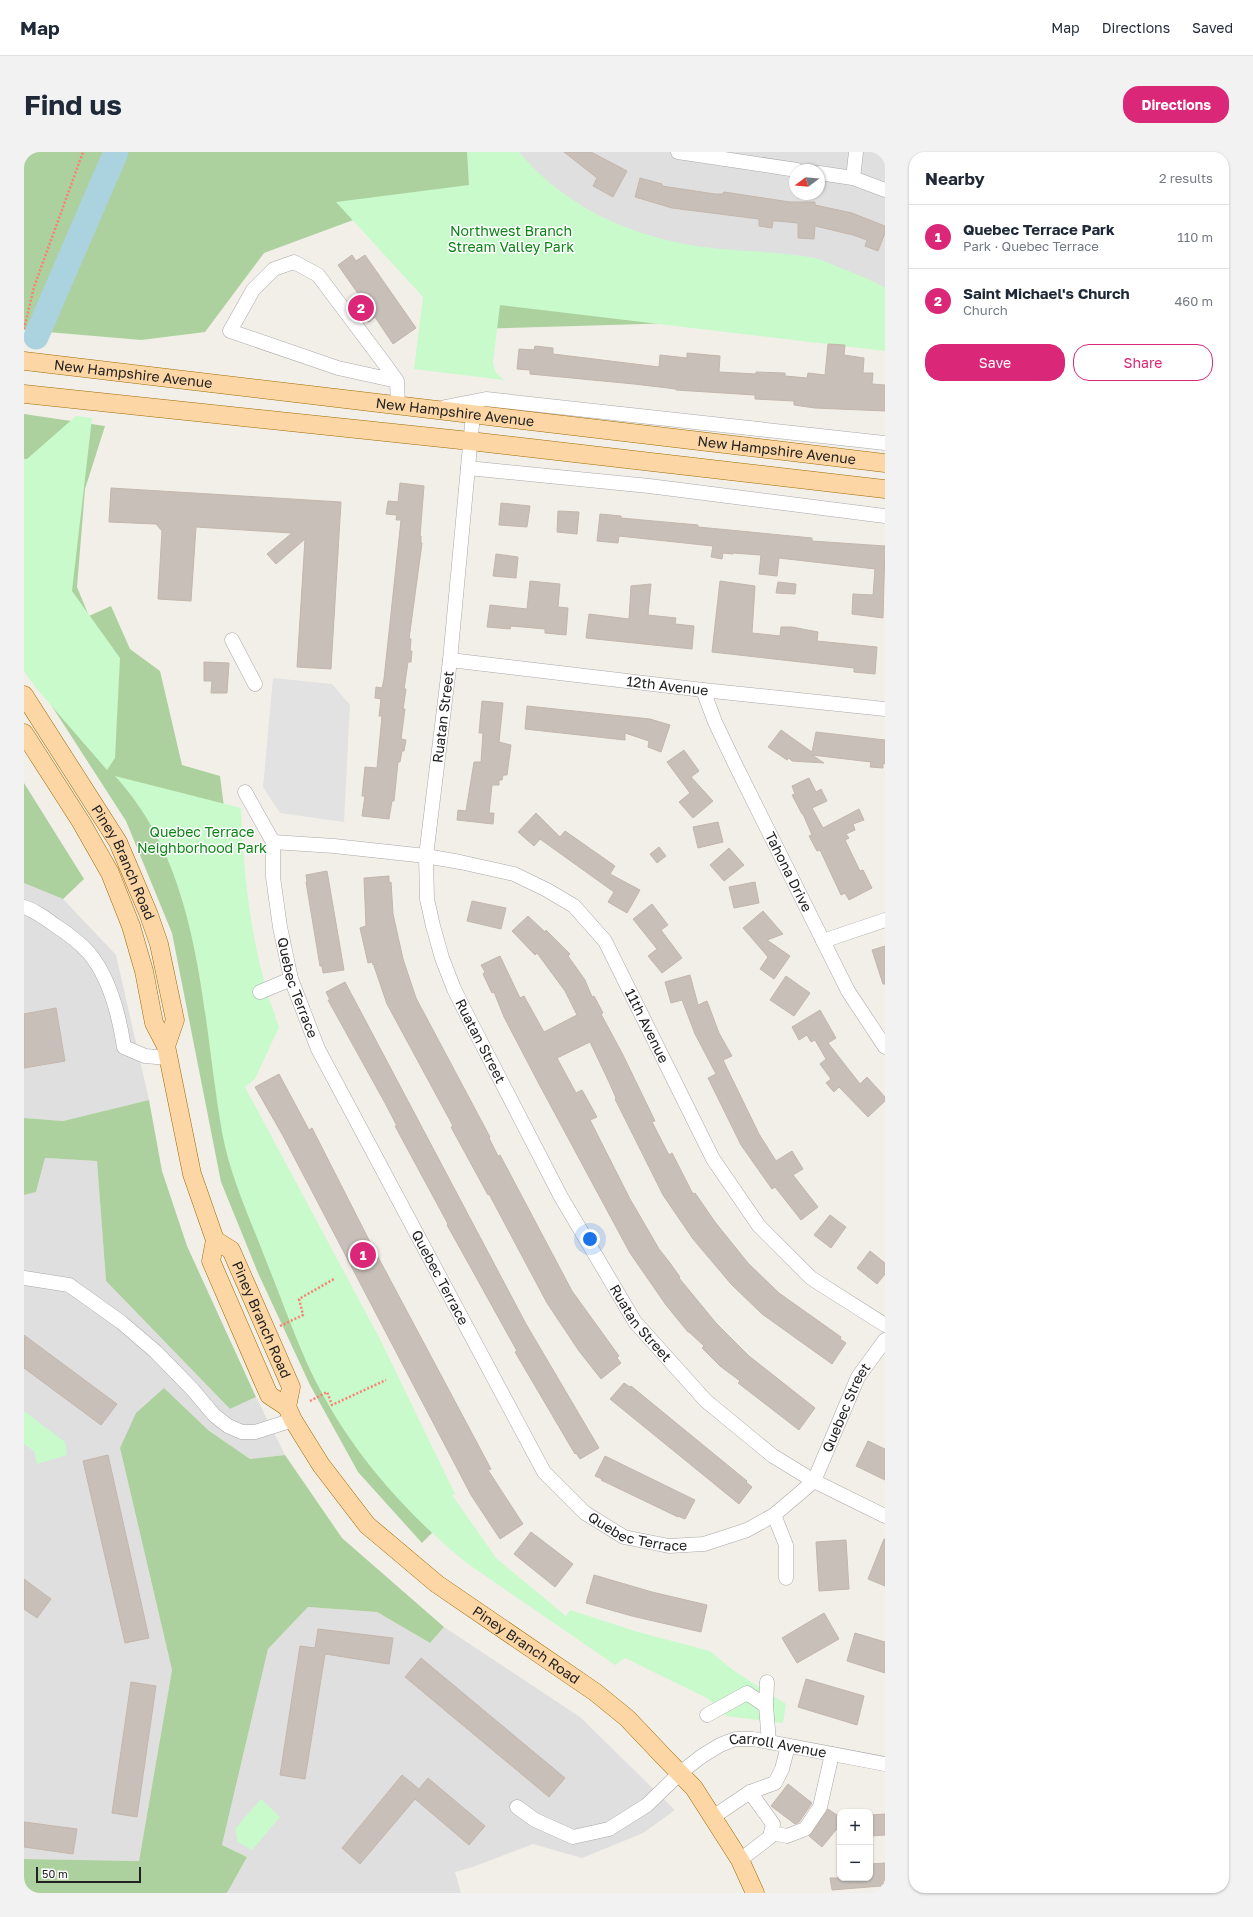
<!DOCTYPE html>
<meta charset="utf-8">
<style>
body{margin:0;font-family:"Golos Text",sans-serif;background:#f2f2f3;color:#1f2937}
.controls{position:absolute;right:12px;bottom:12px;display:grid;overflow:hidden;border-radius:8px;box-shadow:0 1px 3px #0004}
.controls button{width:36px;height:36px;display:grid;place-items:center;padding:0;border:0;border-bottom:1px solid #e0e1e3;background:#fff;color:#1f2937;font:20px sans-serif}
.compass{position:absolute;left:765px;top:12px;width:36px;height:36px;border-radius:50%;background:#fff;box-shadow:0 1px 3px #0004;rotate:254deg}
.scale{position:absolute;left:12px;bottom:10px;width:105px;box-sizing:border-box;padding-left:4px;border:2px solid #222;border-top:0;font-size:11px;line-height:14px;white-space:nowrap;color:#222;-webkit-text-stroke:3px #fff;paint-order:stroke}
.you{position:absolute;left:566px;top:1087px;width:14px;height:14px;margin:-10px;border:3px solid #fff;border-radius:50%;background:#1a73e8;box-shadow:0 0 0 6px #1a73e833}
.badge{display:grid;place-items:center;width:26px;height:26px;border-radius:50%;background:#db2777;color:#fff;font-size:13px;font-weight:700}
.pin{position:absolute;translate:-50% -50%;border:2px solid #fff;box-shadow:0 1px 4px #0006}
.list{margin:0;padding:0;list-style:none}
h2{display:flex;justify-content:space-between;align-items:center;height:52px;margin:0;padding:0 16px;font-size:17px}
h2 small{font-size:13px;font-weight:400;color:#747a83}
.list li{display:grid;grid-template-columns:26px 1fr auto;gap:12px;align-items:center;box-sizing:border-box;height:64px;padding:0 16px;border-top:1px solid #e0e1e3}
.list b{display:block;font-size:15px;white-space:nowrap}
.list p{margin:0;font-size:13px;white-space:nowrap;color:#747a83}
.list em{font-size:13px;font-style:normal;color:#747a83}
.actions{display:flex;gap:8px;padding:12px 16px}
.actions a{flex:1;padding:9px 0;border:1px solid #db2777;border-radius:16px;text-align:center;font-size:14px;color:#db2777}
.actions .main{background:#db2777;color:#fff}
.map{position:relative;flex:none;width:861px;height:1741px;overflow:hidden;border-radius:16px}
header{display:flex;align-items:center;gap:24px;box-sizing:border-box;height:56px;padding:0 20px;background:#fff;border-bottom:1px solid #e0e1e3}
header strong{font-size:19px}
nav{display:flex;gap:22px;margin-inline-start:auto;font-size:14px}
.intro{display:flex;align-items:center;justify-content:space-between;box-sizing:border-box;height:96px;padding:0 24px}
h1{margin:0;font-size:28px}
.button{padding:10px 18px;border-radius:16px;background:#db2777;color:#fff;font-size:14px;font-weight:700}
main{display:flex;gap:24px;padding:0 24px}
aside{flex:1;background:#fff;border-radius:16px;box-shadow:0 1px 3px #0004}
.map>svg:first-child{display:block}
.residential{fill:#e0dfdf;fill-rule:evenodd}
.forest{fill:#add19e}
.park{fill:#c8facc}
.parking{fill:#e2e2e2}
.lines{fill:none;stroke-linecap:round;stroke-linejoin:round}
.river{stroke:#aad3df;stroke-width:25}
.building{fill:#c7bfb8;stroke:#c4b6ab}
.minor-casing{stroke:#a9a9a9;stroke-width:15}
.major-casing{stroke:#a06b00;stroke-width:19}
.path{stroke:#fa8072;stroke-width:2.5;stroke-dasharray:2 2;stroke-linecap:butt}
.minor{stroke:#fff;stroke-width:14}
.major{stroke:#fcd6a4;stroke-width:18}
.labels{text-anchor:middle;stroke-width:3;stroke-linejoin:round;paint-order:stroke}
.park-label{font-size:14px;fill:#0c8416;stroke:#fff}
.street-label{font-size:14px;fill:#222;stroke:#fff}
</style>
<header>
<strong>Map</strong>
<nav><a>Map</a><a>Directions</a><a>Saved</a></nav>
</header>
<div class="intro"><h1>Find us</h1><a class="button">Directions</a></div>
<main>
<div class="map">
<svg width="861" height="1741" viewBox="0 0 861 1741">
<rect width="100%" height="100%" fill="#f2efe9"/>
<!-- residential -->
<g class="residential">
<path d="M464,0H861V152L593,95ZM771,18H795V42H771Z"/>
<polygon points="0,731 39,747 92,803 125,948 39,969 0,966"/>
<polygon points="21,1006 73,1009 82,1129 206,1257 232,1245 261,1303 226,1307 184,1278 96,1296 148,1518 115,1709 0,1707 0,1043 12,1040"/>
<polygon points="284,1455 353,1460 406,1491 420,1475 556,1565 651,1658 619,1681 558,1706 509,1692 449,1715 431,1720 437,1741 203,1741 223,1705 198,1693 244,1497"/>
</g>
<!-- forest -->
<g class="forest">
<polygon points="0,0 464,0 688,170 448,177 340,64 240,101 181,180 117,188 0,178"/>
<polygon points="0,262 81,274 61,337 53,435 65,464 87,454 106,497 136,519 158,613 196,624 209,725 204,953 415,1374 398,1391 334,1320 286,1233 234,1121 197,1030 148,781 102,669 0,511"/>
<polygon points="0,631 60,727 39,747 0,731"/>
<polygon points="125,948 138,1019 163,1094 232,1245 206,1257 82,1129 73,1009 21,1006 12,1040 0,1043 0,966 39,969"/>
<polygon points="140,1236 184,1278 226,1307 261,1303 318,1386 420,1475 406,1491 353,1460 284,1455 244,1497 198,1693 223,1705 203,1741 0,1741 0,1707 115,1709 148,1518 96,1296 112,1261"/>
</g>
<!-- park -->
<g class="park">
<path d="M443,0H495C542,56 608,85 679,95C716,100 755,99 791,106C799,108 807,112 814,115C830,121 846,127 861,136V199L476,153L469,211L472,221L480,228L390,217L399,145L312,50L445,33Z"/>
<polygon points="52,264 68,266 48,439 96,506 91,606 83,618 12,536 0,519 0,307 3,307"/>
<path d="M91,624L217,656C220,731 228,804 255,875L231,927L221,935L356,1187L431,1342L428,1343L473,1407L542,1464L546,1458L614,1480L686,1499L709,1518L762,1552L759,1571L703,1564L683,1546L601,1506L591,1513L444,1412C376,1357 318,1289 282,1209C267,1175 255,1140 241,1106C225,1064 206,1024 198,980C177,860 179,720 91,624Z"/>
<polygon points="0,1259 41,1290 43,1303 13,1312 10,1299 0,1292"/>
<polygon points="237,1647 256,1665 228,1698 214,1690 211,1677"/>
</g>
<!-- parking -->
<polygon class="parking" points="249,526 308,532 326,553 320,670 256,661 239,635"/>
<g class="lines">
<!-- river -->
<polyline class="river" points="12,185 92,0"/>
</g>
<!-- building -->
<g class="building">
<polygon points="540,0 567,0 603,19 589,45 569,34 573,26"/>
<polygon points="616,26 638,32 638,34 691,42 699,42 700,40 766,50 791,50 791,53 828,61 861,74 861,81 854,99 841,94 843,88 829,83 791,74 790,87 774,86 774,71 753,69 749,69 748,76 735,74 735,67 648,56 611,45"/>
<polygon points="328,103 332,109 341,103 392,176 369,192 351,165 345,170 337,167 337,161 344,156 314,113"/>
<polygon points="804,192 821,193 820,203 840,206 839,221 849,221 848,232 861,233 861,259 791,256 770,253 770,249 731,247 731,243 652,238 652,237 610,232 506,222 506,218 493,217 495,197 510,198 511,194 529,196 529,202 635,215 636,203 663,206 663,201 696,204 695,220 732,222 732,220 761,221 761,224 783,226 784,221 801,223"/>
<polygon points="376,331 400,334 396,384 397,384 397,391 398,391 385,487 387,487 386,499 388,499 387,510 384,510 380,537 382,537 379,557 381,557 377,587 382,588 380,599 378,599 376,610 374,610 370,649 368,649 365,667 338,664 341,644 338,644 341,615 353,616 358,564 355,564 357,547 351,546 352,535 358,536 360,527 377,368 372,368 373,363 362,362 364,349 374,350"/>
<polygon points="87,336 317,350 307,517 273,515 281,387 252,412 243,402 268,381 172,375 167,449 134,447 138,379 132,372 85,370"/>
<polygon points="477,351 506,354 503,375 475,373"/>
<polygon points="534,359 555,360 553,382 533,380"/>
<polygon points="576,362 597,364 597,366 674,373 674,375 788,386 788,389 861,394 859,466 828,462 829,442 849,443 851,417 755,406 753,424 735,422 737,403 709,401 709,402 699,401 698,407 687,405 689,394 595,384 594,391 573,389"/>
<polygon points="472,402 494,405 492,426 469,424"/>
<polygon points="506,429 536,432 534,455 544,456 542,483 521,481 521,477 487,474 486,477 463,475 466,453 503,457"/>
<polygon points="696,429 731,434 728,481 756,484 757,475 768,475 794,480 793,489 853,495 851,522 830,520 830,516 688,500"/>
<polygon points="754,430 772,432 771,442 752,441"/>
<polygon points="627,432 624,463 652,466 651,472 670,474 668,497 562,486 565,462 605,467 607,434"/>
<polygon points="180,510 205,511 203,541 187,541 188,529 180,529"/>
<polygon points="458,549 479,551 475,590 487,593 483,623 479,623 478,628 475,628 475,633 468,633 465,661 470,661 469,672 433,668 434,658 442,659 450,610 457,610 459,581 455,581"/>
<polygon points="503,554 626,567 646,573 637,600 624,595 625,589 601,581 601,588 501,577"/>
<polygon points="757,578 788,600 792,580 861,588 861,612 859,611 859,616 846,615 847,610 788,603 800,611 768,609 765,606 763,608 744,595"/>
<polygon points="660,598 675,619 667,625 689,649 669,666 655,650 666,641 643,610"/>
<polygon points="785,626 792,640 797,637 803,649 788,656 799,676 835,657 840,668 829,672 831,678 822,682 825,686 821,688 836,719 839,718 848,736 825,748 821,741 817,743 797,700 795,698 793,699 785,684 788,683 779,662 778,662 768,643 771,642 768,634"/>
<polygon points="512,661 536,685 541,679 591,714 586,722 616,738 603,761 584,750 590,740 516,687 510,694 494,680"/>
<polygon points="694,670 699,690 674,696 669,675"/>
<polygon points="635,695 642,704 633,711 626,702"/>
<polygon points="705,696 720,713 700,729 686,713"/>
<polygon points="303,719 320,818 299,821 298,814 296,814 282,730 283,730 282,723"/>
<polygon points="365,724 365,731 367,730 369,762 379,807 392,846 466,985 465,986 474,1004 476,1003 548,1139 595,1204 593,1206 597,1211 577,1227 555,1199 523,1151 465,1042 464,1043 427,975 429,974 363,852 350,814 353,812 349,813 348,810 344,811 336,776 342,774 340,726"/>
<polygon points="731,730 735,751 710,756 705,735"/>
<polygon points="448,749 482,756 477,777 443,769"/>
<polygon points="628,752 644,773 637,778 658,806 638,821 624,804 633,797 609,767"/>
<polygon points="739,759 759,782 743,788 766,804 750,827 736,817 744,805 719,776"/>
<polygon points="504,764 521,780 522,778 546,802 544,804 561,828 568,845 570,844 579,861 577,862 598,901 631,969 628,970 645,1003 648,1001 669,1042 671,1041 691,1070 724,1111 755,1141 817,1185 816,1187 822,1191 808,1212 738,1162 707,1132 669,1087 639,1043 591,947 592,946 585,930 566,890 533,906 552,941 558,938 573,965 566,968 606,1047 635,1097 646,1111 656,1125 655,1126 692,1171 725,1204 791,1256 775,1278 714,1231 716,1229 696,1214 678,1196 680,1194 665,1180 664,1180 642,1153 606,1101 515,932 480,865 470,840 468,841 459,822 461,820 457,813 476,804 496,846 500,844 520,880 553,863 541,839 513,801 511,803 488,779"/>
<polygon points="861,794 861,832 859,832 848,798"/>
<polygon points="666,823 674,853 683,849 695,881 708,904 699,908 735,982 752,1009 768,999 779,1017 769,1023 794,1055 777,1068 751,1035 748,1037 717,993 684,926 692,922 671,882 658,848 647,851 641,830"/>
<polygon points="762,824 786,841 770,864 746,848"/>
<polygon points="321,830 502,1172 575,1296 556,1307 552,1301 551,1302 491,1200 493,1199 432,1089 423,1073 424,1072 371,974 373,974 361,951 304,848 306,848 302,840"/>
<polygon points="32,856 41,909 0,916 0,862"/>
<polygon points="796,858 812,886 804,891 836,932 843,925 861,945 861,949 844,965 815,935 810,940 802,931 807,927 796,912 802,907 791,888 787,890 783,883 775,888 768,875"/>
<polygon points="255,922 285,978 288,976 346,1090 467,1317 464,1318 499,1372 476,1387 447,1343 258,982 231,935"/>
<polygon points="806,1063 822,1075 807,1096 790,1083"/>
<polygon points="846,1099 861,1111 861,1122 853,1132 833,1116"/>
<polygon points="0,1183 93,1252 77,1273 0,1216"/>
<polygon points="600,1231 606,1235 607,1234 723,1329 722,1330 728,1335 715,1352 586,1247"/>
<polygon points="844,1289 861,1297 861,1328 832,1314"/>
<polygon points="84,1303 125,1486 101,1491 59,1309"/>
<polygon points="581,1304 671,1348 661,1367 654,1364 654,1365 577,1328 578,1327 571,1324"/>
<polygon points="507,1380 549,1412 531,1435 490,1402"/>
<polygon points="860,1387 861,1387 861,1434 844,1427"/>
<polygon points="822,1388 825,1437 795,1439 792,1390"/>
<polygon points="570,1423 628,1440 683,1453 677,1480 608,1464 562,1451"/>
<polygon points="0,1427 27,1447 13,1466 0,1457"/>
<polygon points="800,1461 815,1487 773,1511 758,1486"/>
<polygon points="294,1477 369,1486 365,1512 301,1502 281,1627 256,1623 276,1494 291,1496"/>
<polygon points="831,1481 861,1490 861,1521 823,1509"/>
<polygon points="397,1506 541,1626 525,1645 381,1525"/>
<polygon points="782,1527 840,1544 833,1573 774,1555"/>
<polygon points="107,1530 132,1534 113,1665 88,1661"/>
<polygon points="378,1623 395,1637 404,1626 461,1674 445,1693 391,1647 336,1712 318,1696"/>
<polygon points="764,1632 788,1651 775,1670 771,1672 747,1654"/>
<polygon points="804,1657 816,1665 816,1673 798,1695 785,1684"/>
<polygon points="861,1662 861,1683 846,1684 846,1663"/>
<polygon points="0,1670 53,1677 49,1702 0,1695"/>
<polygon points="861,1711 861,1732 857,1732 857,1734 808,1738 806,1726 846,1726 846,1712"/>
</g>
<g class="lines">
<!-- minor casing -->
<g class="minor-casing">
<g id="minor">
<polyline points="654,0 773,18"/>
<polyline points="795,21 829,26 861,38"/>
<polyline points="829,26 832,0"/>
<polyline points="373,229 314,216 206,179 229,138 250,117 270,110 294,123 363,215 373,229 374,253"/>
<polyline points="421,255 462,247 861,291"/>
<path id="s1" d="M449,262L426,508L402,704L403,747L409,774L418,806L430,837L446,869L537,1045L611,1170L682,1249L749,1304L790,1329L861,1364"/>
<polyline points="444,316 625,334 861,364"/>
<polyline points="208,488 231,532"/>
<path id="s2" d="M426,508L679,538L861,557"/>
<path id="s3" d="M679,538L691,570L712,614L824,839L861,895"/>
<path id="s4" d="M221,640L249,690V725L256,775L267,827L294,897L520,1320L561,1361L600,1385L645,1394L680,1392L723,1378L750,1363L790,1329L834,1225L861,1188"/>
<path id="s5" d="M249,690L310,694L402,704L436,710L490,722L523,738L550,754L581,789L689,1007L735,1074L787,1126L861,1173"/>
<path d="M0,755C12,759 21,766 32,774C43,781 56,791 65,801C86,826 95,863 100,895L121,904L144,906"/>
<polyline points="799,789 861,768"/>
<polyline points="236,840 267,827"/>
<polyline points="0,1126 45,1133 97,1170 132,1200 169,1238 190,1263 204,1274 218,1280 231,1280 269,1268"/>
<polyline points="750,1363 762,1393 762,1426"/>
<polyline points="742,1554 743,1530"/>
<polyline points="683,1563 723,1541 742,1554 745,1590"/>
<polyline points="726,1640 751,1631 758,1617 764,1594"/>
<path id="s6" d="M493,1655L511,1668L549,1685L585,1677L623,1653L656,1621L678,1604L696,1593L711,1587H729L861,1612"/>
<polyline points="689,1665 726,1640 749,1672 746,1685 716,1708"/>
<polyline points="747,1681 763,1684 781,1677 796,1655 808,1602"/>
</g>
</g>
<!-- major casing -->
<g class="major-casing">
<g id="major">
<path id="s7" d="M0,209L861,311"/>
<polyline points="0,242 446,289 861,337"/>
<path id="s8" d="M0,543L94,690L125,763L135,792L151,868L142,894"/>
<path id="s9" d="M0,581L57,670L86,721L107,774L120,819L130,871L142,894L168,1022L191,1088L187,1109L245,1243L263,1255L269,1268L297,1313L343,1373L413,1432L571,1540L603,1566L639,1604L670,1636L716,1708L731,1741"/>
<path id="s10" d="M191,1088L207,1098L267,1235L263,1255"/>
</g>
</g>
<!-- path -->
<g class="path">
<polyline points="0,177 10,135 59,0"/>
<polyline points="256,1174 279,1163 275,1147 310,1127"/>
<polyline points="286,1249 303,1240 308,1253 362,1228"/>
</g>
<!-- minor -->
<use href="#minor" class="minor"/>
<!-- major -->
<use href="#major" class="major"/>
</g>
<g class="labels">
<!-- park labels -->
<g class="park-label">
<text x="487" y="84">Northwest Branch<tspan x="487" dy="16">Stream Valley Park</tspan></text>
<text x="178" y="685">Quebec Terrace<tspan x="178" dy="16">Neighborhood Park</tspan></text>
</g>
<!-- street labels -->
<g class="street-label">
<text dy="5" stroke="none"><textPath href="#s7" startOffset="110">New Hampshire Avenue</textPath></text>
<text dy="5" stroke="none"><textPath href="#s7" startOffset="434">New Hampshire Avenue</textPath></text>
<text dy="5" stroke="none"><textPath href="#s7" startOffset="758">New Hampshire Avenue</textPath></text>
<text dy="5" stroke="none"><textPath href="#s2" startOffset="219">12th Avenue</textPath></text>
<text transform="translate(419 565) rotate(-83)" y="5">Ruatan Street</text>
<text dy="5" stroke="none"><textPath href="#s8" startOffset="195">Piney Branch Road</textPath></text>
<text dy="5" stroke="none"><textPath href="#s3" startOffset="201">Tahona Drive</textPath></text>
<text dy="5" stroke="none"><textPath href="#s4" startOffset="206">Quebec Terrace</textPath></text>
<text dy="5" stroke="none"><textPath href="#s5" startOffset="453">11th Avenue</textPath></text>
<text dy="5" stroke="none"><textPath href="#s1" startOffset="640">Ruatan Street</textPath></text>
<text dy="5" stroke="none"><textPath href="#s4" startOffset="530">Quebec Terrace</textPath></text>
<text dy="5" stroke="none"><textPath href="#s10" startOffset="95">Piney Branch Road</textPath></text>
<text dy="5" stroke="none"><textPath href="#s1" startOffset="965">Ruatan Street</textPath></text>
<text dy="5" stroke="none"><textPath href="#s4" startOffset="1144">Quebec Street</textPath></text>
<text dy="5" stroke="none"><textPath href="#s4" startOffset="866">Quebec Terrace</textPath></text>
<text dy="5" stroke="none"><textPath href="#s9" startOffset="1079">Piney Branch Road</textPath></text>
<text dy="5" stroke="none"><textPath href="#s6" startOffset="300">Carroll Avenue</textPath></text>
</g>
</g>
</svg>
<div class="controls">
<button>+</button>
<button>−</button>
</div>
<svg class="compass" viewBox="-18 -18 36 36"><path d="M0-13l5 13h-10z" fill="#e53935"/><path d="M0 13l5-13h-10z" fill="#747a83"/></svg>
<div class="scale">50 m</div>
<div class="you"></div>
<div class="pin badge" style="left:339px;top:1103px">1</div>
<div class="pin badge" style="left:337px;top:156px">2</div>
</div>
<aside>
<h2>Nearby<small>2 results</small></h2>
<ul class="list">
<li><span class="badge">1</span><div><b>Quebec Terrace Park</b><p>Park · Quebec Terrace</p></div><em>110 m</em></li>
<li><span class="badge">2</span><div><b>Saint Michael's Church</b><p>Church</p></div><em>460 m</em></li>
</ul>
<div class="actions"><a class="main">Save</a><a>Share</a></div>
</aside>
</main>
